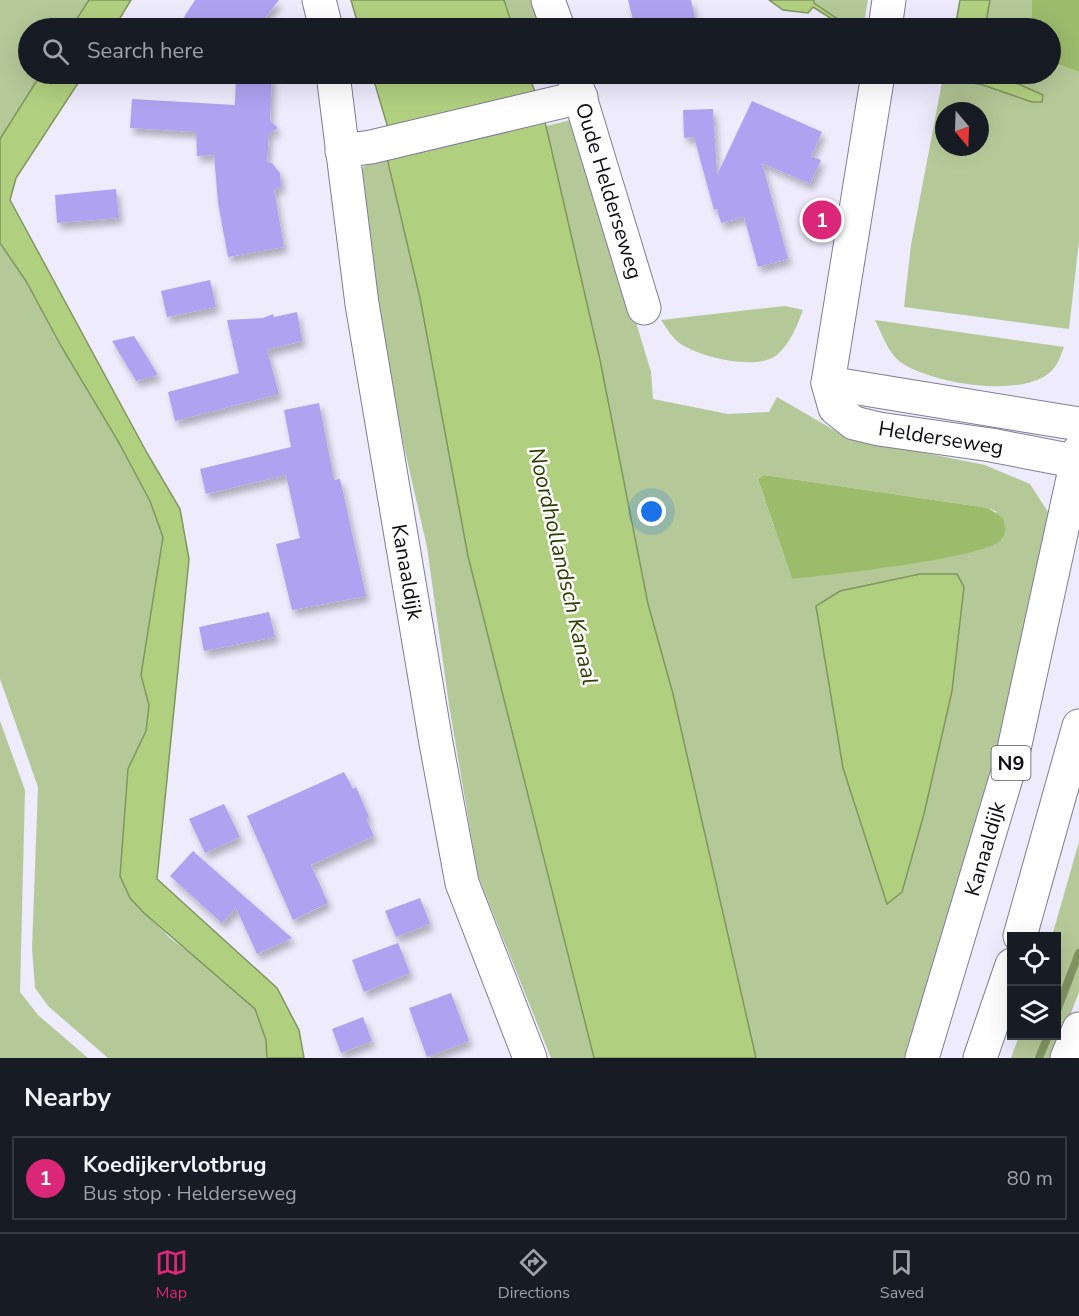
<!DOCTYPE html>
<meta charset="utf-8">
<style>
body{margin:0;font-family:"Nunito Sans",sans-serif;background:#242831;color:#f1f3f6}
.controls{position:absolute;right:18px;bottom:18px;display:grid;overflow:hidden;border-radius:0px;box-shadow:0 6px 24px #0002}
.controls button{width:54px;height:54px;display:grid;place-items:center;padding:0;border:0;border-bottom:2px solid #363941;background:#171b24;color:#f1f3f6;font:30px sans-serif}
.compass{position:absolute;left:935px;top:102px;width:54px;height:54px;border-radius:50%;background:#171b24;box-shadow:0 6px 24px #0002;rotate:161deg}
.you{position:absolute;left:652px;top:512px;width:21px;height:21px;margin:-15px;border:4px solid #fff;border-radius:50%;background:#1a73e8;box-shadow:0 0 0 9px #1a73e833}
.badge{display:grid;place-items:center;width:39px;height:39px;border-radius:50%;background:#db2777;color:#fff;font-size:20px;font-weight:700}
.pin{position:absolute;translate:-50% -50%;border:3px solid #fff;box-shadow:0 2px 6px #0006}
.list{margin:0;padding:0;list-style:none}
h2{display:flex;justify-content:space-between;align-items:center;height:78px;margin:0;padding:0 24px;font-size:26px}
h2 small{font-size:20px;font-weight:400;color:#9ea1a6}
.list li{display:grid;grid-template-columns:39px 1fr auto;gap:18px;align-items:center;box-sizing:border-box;height:84px;margin:0 12px 12px;padding:0 12px;border:2px solid #363941;border-radius:0px}
.list b{display:block;font-size:22px;white-space:nowrap}
.list p{margin:0;font-size:20px;white-space:nowrap;color:#9ea1a6}
.list em{font-size:20px;font-style:normal;color:#9ea1a6}
.icon{flex:none;width:33px;height:33px;fill:none;stroke:currentColor;stroke-width:2;stroke-linecap:round;stroke-linejoin:round}
.map{position:relative;flex:none;width:1079px;height:1058px;overflow:hidden}
.search{position:absolute;background:#171b24;box-shadow:0 6px 24px #0002;left:18px;right:18px;top:18px;height:66px;display:flex;align-items:center;gap:15px;box-sizing:border-box;padding:0 21px;border-radius:33px;color:#9ea1a6;font-size:22px}
.sheet{height:174px;background:#171b24}
nav{display:flex;justify-content:space-around;align-items:center;box-sizing:border-box;height:84px;border-top:2px solid #363941;background:#171b24;font-size:16px;color:#9ea1a6}
nav a{display:grid;justify-items:center;gap:3px}
nav .on{color:#db2777}
.map>svg:first-child{display:block}
.green{fill:#b5c998;fill-rule:evenodd}
.forest{fill:#9cbb6b}
.water{fill:#b1d07f;stroke:#809660;stroke-width:1.5}
.lines{fill:none;stroke-linecap:round;stroke-linejoin:round}
.stream{stroke:#809660;stroke-width:8}
.building{fill:#afa3f1;filter:url(#shadow)}
.minor-casing{stroke:#7f7d95;stroke-width:35}
.major-casing{stroke:#7f7d95;stroke-width:35}
.minor{stroke:#fff;stroke-width:33}
.major{stroke:#fff;stroke-width:33}
.labels{text-anchor:middle;stroke-width:5;stroke-linejoin:round;paint-order:stroke}
.shield{fill:#fff;stroke:#56565c;stroke-width:1.5}
.shield-label{font-size:20px;font-weight:bold;fill:#0e0d16}
.street-label{font-size:21px;fill:#0e0d16;stroke:#fff}
.water-label{font-size:22px;font-style:italic;fill:#2c3f01;stroke:#fff}
</style>
<div class="map">
<svg width="1079" height="1058" viewBox="0 0 1079 1058">
<defs>
<filter id="shadow"><feDropShadow dx="3.5" dy="6" stdDeviation="3" flood-color="#0004"/></filter>
</defs>
<rect width="100%" height="100%" fill="#edebfc"/>
<!-- green -->
<g class="green">
<polygon points="0,0 89,0 71,28 28,28 28,74 41,74 0,139"/>
<polygon points="504,0 540,0 549,28 513,28"/>
<polygon points="814,0 868,0 863,28 851,28 813,3"/>
<polygon points="990,0 1032,0 1032,28 985,28"/>
<path d="M1051,62L1079,72V241L1069,329L904,307L911,245L943,77L983,85L1032,102H1042L1043,95L996,74H1050ZM944,111H980V147H944Z"/>
<path d="M575,119L651,372L653,399L728,414L769,412L777,397L846,437L985,465L1030,484L1048,512L1011,730L909,1058H756L673,694L648,604L600,360L546,126ZM764,475L988,508L997,512L792,579L758,479ZM957,574L964,587L952,691L887,904L843,768L816,606Z"/>
<polygon points="387,158 420,298 468,556 594,1058 551,1058 478,876 449,705 427,547 401,433 372,272 358,172 372,159"/>
<polygon points="0,243 26,281 118,441 150,501 163,537 141,675 149,705 146,731 128,769 130,898 170,938 203,963 255,1009 266,1040 267,1058 108,1058 48,1006 35,988 32,948 38,787 0,679"/>
<path d="M785,306L803,310C797,326 791,342 778,354C759,372 697,357 678,342C671,336 666,327 661,320Z"/>
<path d="M875,320L1064,347C1061,354 1059,362 1054,368C1029,400 936,384 905,365C889,356 883,336 875,320Z"/>
<polygon points="0,721 25,790 20,992 38,1015 88,1058 0,1058"/>
<polygon points="1079,842 1079,992 1054,1058 1011,1058 1019,1036 1056,1036 1056,936 1052,936"/>
</g>
<!-- forest -->
<g class="forest">
<polygon points="1032,0 1079,0 1079,72 1051,62 1050,28 1032,28"/>
<path d="M764,475L988,508L1003,518C1005,526 1007,533 1001,540C982,559 826,575 792,579L758,479Z"/>
</g>
<!-- water -->
<g class="water">
<polygon points="89,0 131,0 114,28 71,28"/>
<polygon points="351,0 504,0 513,28 359,28"/>
<polygon points="769,0 814,0 814,3 851,28 846,28 813,7 808,13 783,10"/>
<polygon points="960,0 990,0 985,28 955,28"/>
<polygon points="41,74 84,74 16,178 10,200 147,453 180,509 189,559 157,879 277,988 299,1030 304,1058 267,1058 266,1040 255,1009 144,913 130,898 120,876 128,769 146,731 149,705 141,675 163,537 150,501 118,441 61,346 26,281 0,243 0,139"/>
<polygon points="372,74 529,74 546,126 600,360 648,604 673,694 756,1058 594,1058 468,556 420,298 387,158 388,128"/>
<polygon points="944,74 996,74 1043,95 1042,102 1032,102 983,85 943,77"/>
<polygon points="920,574 957,574 964,587 952,691 924,814 902,892 887,904 843,768 816,606 840,591"/>
</g>
<g class="lines">
<!-- stream -->
<g class="stream">
<polyline points="1056,1013 1079,953"/>
<polyline points="1039,1058 1048,1036"/>
</g>
</g>
<!-- building -->
<g class="building">
<polygon points="195,0 279,0 257,28 177,28"/>
<polygon points="628,0 691,0 697,28 635,28"/>
<polygon points="236,74 272,74 270,121 278,128 269,133 267,162 272,163 280,173 281,187 274,190 284,247 228,257 218,203 214,155 197,156 196,132 130,128 132,99 235,105"/>
<polygon points="752,101 822,132 811,156 821,160 810,184 762,163 788,259 758,267 744,217 721,223 717,209 714,210 694,137 684,138 683,110 713,109 717,175"/>
<polygon points="116,189 119,218 57,223 55,195"/>
<polygon points="210,280 216,307 167,317 161,291"/>
<polygon points="297,312 302,341 267,350 279,394 175,421 168,392 239,373 227,320 263,318 273,314 274,317"/>
<polygon points="134,336 158,375 136,381 112,341"/>
<polygon points="319,403 334,480 340,479 366,596 292,610 276,544 300,538 286,475 206,494 200,469 291,447 284,410"/>
<polygon points="269,612 275,637 204,651 199,627"/>
<polygon points="344,772 353,789 356,787 369,817 366,819 374,836 311,865 328,903 293,920 247,816"/>
<polygon points="224,804 240,837 205,853 189,819"/>
<polygon points="193,851 245,897 292,938 257,954 236,908 222,923 170,876"/>
<polygon points="420,898 430,924 396,937 385,911"/>
<polygon points="398,943 410,973 364,992 352,960"/>
<polygon points="451,993 469,1041 427,1057 409,1008"/>
<polygon points="363,1017 372,1041 341,1053 332,1029"/>
</g>
<g class="lines">
<!-- minor casing -->
<g class="minor-casing">
<g id="minor">
<polyline points="319,0 326,28"/>
<polyline points="548,0 558,28"/>
<polyline points="333,74 362,304 436,743 462,883 530,1058"/>
<polyline points="573,74 644,308"/>
<polyline points="342,151 371,147 581,97"/>
<polyline points="1067,1058 1079,1029"/>
</g>
</g>
<!-- major casing -->
<g class="major-casing">
<g id="major">
<polyline points="885,28 889,0"/>
<polyline points="878,74 828,383 835,408 854,423 879,429 991,445 1079,462"/>
<polyline points="828,383 1079,424"/>
<polyline points="1020,936 1079,726"/>
<polyline points="922,1058 1012,758 1079,451"/>
<polyline points="980,1058 1012,965"/>
</g>
</g>
<!-- minor -->
<use href="#minor" class="minor"/>
<!-- major -->
<use href="#major" class="major"/>
</g>
<g class="labels">
<!-- shield labels -->
<rect class="shield" x="991.5" y="746" width="39" height="34" rx="4.5"/>
<g class="shield-label">
<text x="1011" y="770">N9</text>
</g>
<!-- street labels -->
<g class="street-label">
<text transform="translate(609 191) rotate(73)" y="7">Oude Helderseweg</text>
<text transform="translate(941 438) rotate(9)" y="7">Helderseweg</text>
<text transform="translate(407 572) rotate(80)" y="7">Kanaaldijk</text>
<text transform="translate(985 849) rotate(-74)" y="7">Kanaaldijk</text>
</g>
<!-- water labels -->
<g class="water-label">
<text transform="translate(564 566) rotate(77)" y="8">Noordhollandsch Kanaal</text>
</g>
</g>
</svg>
<div class="controls">
<button><svg class="icon" aria-label="locate" viewBox="0 0 24 24"><circle cx="12" cy="12" r="6"/><path d="M12 2v4M12 18v4M2 12h4M18 12h4"/></svg></button>
<button><svg class="icon" aria-label="layers" viewBox="0 0 24 24"><path d="M12 4l9 5-9 5-9-5zM3 14l9 5 9-5"/></svg></button>
</div>
<svg class="compass" viewBox="-18 -18 36 36"><path d="M0-13l5 13h-10z" fill="#e53935"/><path d="M0 13l5-13h-10z" fill="#9ea1a6"/></svg>
<div class="you"></div>
<div class="pin badge" style="left:822px;top:220px">1</div>
<div class="search"><svg class="icon" aria-label="search" viewBox="0 0 24 24"><circle cx="10" cy="10" r="6"/><path d="M15 15l6 6"/></svg>Search here</div>
</div>
<section class="sheet">
<h2>Nearby<small></small></h2>
<ul class="list">
<li><span class="badge">1</span><div><b>Koedijkervlotbrug</b><p>Bus stop · Helderseweg</p></div><em>80 m</em></li>
</ul>
</section>
<nav>
<a class="on"><svg class="icon" aria-label="map" viewBox="0 0 24 24"><path d="M3 6l6-2 6 2 6-2v14l-6 2-6-2-6 2zM9 4v14M15 6v14"/></svg>Map</a>
<a><svg class="icon" aria-label="directions" viewBox="0 0 24 24"><path d="M12 3l9 9-9 9-9-9zM9 14v-3h6M13 9l2 2-2 2"/></svg>Directions</a>
<a><svg class="icon" aria-label="saved" viewBox="0 0 24 24"><path d="M7 4h10v16l-5-4-5 4z"/></svg>Saved</a>
</nav>
